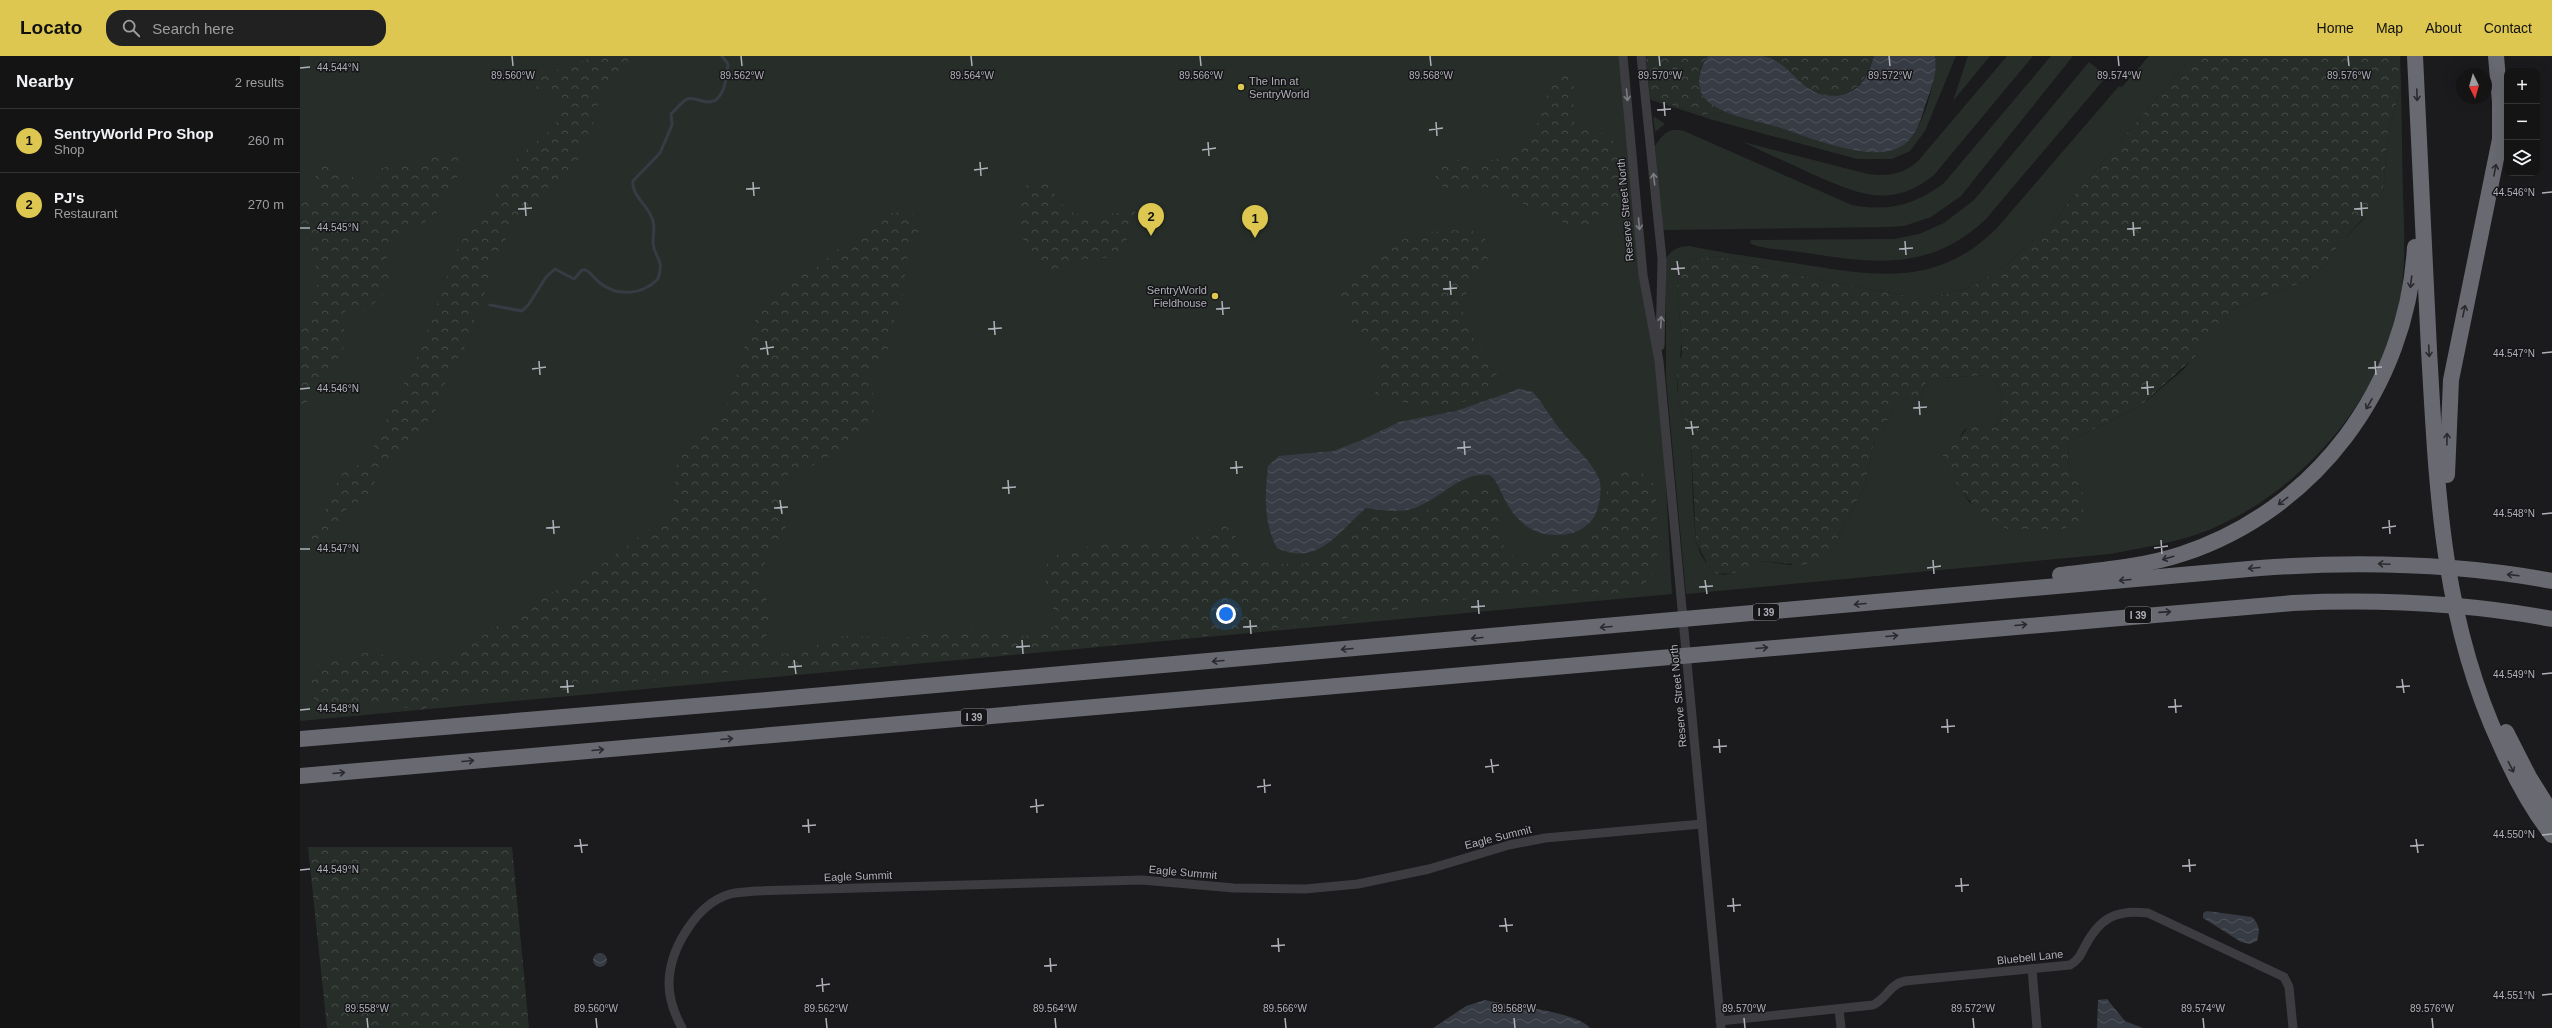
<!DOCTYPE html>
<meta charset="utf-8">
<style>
body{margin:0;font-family:Helvetica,sans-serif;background:#212122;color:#f1f3f6}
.controls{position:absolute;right:12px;top:12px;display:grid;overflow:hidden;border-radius:8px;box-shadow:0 4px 16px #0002}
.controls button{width:36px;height:36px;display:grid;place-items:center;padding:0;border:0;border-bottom:1px solid #333334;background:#141415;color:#f1f3f6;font:20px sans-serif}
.compass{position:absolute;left:2156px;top:12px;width:36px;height:36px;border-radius:50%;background:#141415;box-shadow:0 4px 16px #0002;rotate:175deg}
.you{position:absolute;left:926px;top:558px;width:14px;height:14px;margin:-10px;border:3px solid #fff;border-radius:50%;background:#1a73e8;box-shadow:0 0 0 6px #1a73e833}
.badge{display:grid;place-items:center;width:26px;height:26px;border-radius:50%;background:#ddc751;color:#111;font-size:13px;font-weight:700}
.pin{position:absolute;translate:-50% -33px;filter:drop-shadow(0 1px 2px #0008)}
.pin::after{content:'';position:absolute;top:21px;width:14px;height:12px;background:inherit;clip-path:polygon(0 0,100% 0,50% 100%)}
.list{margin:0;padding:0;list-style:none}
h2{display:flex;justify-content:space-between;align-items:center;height:52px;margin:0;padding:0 16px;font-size:17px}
h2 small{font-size:13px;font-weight:400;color:#9d9ea0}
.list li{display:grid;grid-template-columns:26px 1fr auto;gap:12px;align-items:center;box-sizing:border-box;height:64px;padding:0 16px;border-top:1px solid #333334}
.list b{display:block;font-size:15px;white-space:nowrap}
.list p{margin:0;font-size:13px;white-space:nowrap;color:#9d9ea0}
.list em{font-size:13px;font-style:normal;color:#9d9ea0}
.icon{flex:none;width:22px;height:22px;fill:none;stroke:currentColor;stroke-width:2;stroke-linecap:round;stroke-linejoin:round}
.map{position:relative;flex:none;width:2252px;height:972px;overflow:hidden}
header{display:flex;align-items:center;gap:24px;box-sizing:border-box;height:56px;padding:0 20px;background:#ddc751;color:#111}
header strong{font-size:19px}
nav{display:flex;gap:22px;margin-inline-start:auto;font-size:14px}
.search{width:280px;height:36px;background:#212122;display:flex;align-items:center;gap:10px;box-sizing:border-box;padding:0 14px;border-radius:16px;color:#9d9ea0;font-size:15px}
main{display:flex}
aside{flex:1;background:#141415}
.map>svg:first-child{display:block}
.grass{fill:#272e29}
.forest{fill:url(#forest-crowns)}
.water{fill:url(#water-waves)}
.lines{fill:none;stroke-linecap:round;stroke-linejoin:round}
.stream{stroke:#363b44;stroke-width:3}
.street{stroke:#3c3c41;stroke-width:9}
.highway{stroke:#686971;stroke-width:16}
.oneway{stroke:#7b7c84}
.oneway2{stroke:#2a2a2e}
.ticks{fill:none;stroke:#afb0ba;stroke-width:1.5}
.poi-dot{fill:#ddc751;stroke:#161517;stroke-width:1.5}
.labels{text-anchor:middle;stroke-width:3;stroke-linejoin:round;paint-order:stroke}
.shield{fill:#161517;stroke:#818289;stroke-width:1}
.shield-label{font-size:10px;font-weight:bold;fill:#afb0ba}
.poi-label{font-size:11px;fill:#afb0ba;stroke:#161517;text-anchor:start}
.street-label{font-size:11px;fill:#afb0ba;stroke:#161517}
.ticks-label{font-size:10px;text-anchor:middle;fill:#afb0ba;stroke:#161517;stroke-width:3;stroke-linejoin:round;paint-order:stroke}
</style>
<header>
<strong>Locato</strong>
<div class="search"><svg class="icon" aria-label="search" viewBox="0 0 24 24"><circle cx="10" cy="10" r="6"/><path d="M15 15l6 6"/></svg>Search here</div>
<nav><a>Home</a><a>Map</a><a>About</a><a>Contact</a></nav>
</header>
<main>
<aside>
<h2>Nearby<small>2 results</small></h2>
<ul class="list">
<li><span class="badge">1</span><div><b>SentryWorld Pro Shop</b><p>Shop</p></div><em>260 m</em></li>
<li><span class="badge">2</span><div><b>PJ's</b><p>Restaurant</p></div><em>270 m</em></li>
</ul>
</aside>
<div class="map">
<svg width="2252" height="972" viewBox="0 0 2252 972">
<defs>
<pattern id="forest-crowns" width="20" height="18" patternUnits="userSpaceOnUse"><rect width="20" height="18" fill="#272e29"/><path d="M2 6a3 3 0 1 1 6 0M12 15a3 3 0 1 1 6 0" fill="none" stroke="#444a46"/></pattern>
<pattern id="water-waves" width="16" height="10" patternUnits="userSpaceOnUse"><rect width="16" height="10" fill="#363b44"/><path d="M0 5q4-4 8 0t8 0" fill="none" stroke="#51555d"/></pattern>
</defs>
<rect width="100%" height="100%" fill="#1b1a1c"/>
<!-- grass -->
<g class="grass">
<polygon points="0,0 1323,0 1340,179 1359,305 1372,538 0,665"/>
<path d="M1635,0H1656L1625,75L1610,95L1592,103H1557L1413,64L1351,44L1350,42L1403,59L1425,56L1582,96C1592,93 1601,91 1609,84C1624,69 1638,20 1635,0Z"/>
<polygon points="1668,0 1690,0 1653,45"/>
<path d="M1707,0H1733L1634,119C1591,154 1558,138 1512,118C1489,107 1466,97 1443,86L1568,118C1587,121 1604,118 1618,105Z"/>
<path d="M1751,0H1773L1661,140L1631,161L1604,170L1589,171L1362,174L1355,90C1363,78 1369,71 1384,75L1552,149C1588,156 1615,149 1644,127Z"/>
<path d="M1849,0H1893L1775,138L1753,167L1706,209L1671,231L1638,240H1608L1539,228L1416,200L1388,205L1379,214L1377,233L1382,284L1377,327L1378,342L1391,386L1393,447L1396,486L1401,499L1409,511L1417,518L1425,519L1462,505L1491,509L1536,489L1539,477L1565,430L1574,385L1581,378L1594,350L1609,342H1620L1627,324C1633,322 1684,319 1688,320C1707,329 1705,360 1694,372H1684L1679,366L1664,374L1659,383L1653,385L1644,404L1669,446L1707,473L1721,472L1786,444L1768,405L1769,385L1840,350L1883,314L1931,254L1977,235L2002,227L2025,210L2040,187L2060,167L2083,137L2088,76L2101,33C2102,67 2102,102 2103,136C2104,170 2106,205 2101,239C2085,336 2010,427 1922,468C1888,485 1847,491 1810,498L1386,538L1366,322V202C1372,194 1378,190 1389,190C1423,197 1459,202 1494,207C1571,219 1635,234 1697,172L1819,30L1822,31Z"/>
<path d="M1789,6L1807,20L1686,163C1629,217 1571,207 1500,196C1487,194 1460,193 1450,187L1451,184L1594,183L1619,178L1644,167L1674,144Z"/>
<polygon points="1355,61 1365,68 1355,76 1353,62"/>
</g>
<!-- forest -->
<g class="forest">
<polygon points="296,0 327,0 329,4 299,37 296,60 276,108 249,130 215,169 193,204 181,252 170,272 167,287 147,320 134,359 91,402 80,416 67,441 47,453 29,478 18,490 8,487 23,460 33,434 44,415 67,405 121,292 159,189 194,141 219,100 254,71 267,46 254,38 237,35 236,22"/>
<path d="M1346,0H1408C1384,33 1411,49 1439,60L1425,56L1403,59L1350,42Z"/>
<path d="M1463,0H1574C1566,22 1559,38 1534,40C1527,40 1518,40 1513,36C1494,25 1486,10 1463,0Z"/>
<path d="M1893,0H2100L2101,33L2088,76L2083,137L2075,150L2040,187L2025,210L2002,227L1977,235L1931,254L1898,298L1840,350L1769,385L1768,405L1786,444L1780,465L1763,473H1707L1683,461L1660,433L1644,404L1641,389L1643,384L1659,383L1672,366H1679L1684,372H1694C1705,360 1707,329 1688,320C1684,319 1633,322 1627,324L1620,342H1609L1594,350L1581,378L1574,385L1565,430L1539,477L1536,489L1528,499L1503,509L1462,505L1434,517L1417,518L1409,511L1396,486L1391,386L1378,342L1377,310L1382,298V284L1377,233L1379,214L1388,205L1416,200L1539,228L1608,240H1638L1671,231L1706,209L1753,167L1775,138Z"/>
<path d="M1262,15L1272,19L1274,27L1273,65L1280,72L1299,75L1316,87L1323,112V140L1305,162L1293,170L1272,171L1186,131L1151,134L1136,128L1135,112C1150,102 1158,104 1175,105C1208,107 1230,87 1242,58C1248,44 1247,30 1253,16Z"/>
<path d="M151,98L158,101L157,126L138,149L137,158L90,189L86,205L94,217C88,235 77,246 61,257L52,249L42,258V266L47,284L37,304L23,318L0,358V295L2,293L0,276L12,250L20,219L9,195V186L0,169V141H18L22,135L16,124L15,112L23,107C41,113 59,119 64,138L68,140L73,137L78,127L77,116L82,112Z"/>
<path d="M741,122C752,131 757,145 767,153C787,168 813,154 835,156L836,166L820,196L813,201L778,204L770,211L743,214L724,187L717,143L722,133L733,124Z"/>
<path d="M605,155L616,160L620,172L609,191L602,241L592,270L590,289L571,320L574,353L565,373L536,397L518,405L511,411L490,416L483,426L481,442L487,479L482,488L472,496L463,510L460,524L466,537L468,563L465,596L467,598L503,597L532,581L546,580L601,582L668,572L721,580L736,579L755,570C756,552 745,532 743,512L756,499L786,491L837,484L874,487L902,479L911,471L919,468L927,471L935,479L946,499L956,505L972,508H1002L1019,504L1047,484L1060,465L1071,460L1104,461L1122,457L1147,441L1174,429C1183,431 1196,434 1199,444C1202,451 1198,460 1198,468C1198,493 1219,514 1244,506L1252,491C1265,483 1283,488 1294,472C1308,451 1299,426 1329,413C1342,416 1352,421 1356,434L1358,497L1351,522L1337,532L1312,538L1283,535L1224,537L1150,545L1004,569L878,583L666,602L470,615L449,614L227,638L146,642L121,654L91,649L55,650L39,657L15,646L9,629L16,609L55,598L74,596L104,605H131L160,599L191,573L224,558L246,539L287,520L362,463L373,451L378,398L423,361L443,300L446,279L471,239L481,227L514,213L543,189L566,176L583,159Z"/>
<path d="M1160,174C1190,175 1186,184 1188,209C1183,218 1175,225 1169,233C1150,261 1178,290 1196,308C1196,313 1197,319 1196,324C1194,332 1187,335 1181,339C1147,356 1110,350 1075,338L1082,294C1058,283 1047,275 1048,247L1040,241L1038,235C1056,222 1071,204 1090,191C1110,177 1136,175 1160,174Z"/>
<polygon points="8,791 212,791 229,972 27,972"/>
</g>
<!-- water -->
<g class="water">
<path d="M1408,0C1425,0 1446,0 1463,0C1495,7 1501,46 1541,39C1562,35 1568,18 1574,0H1635C1638,19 1630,35 1624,53C1620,67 1614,85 1598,92C1569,106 1507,81 1478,71C1457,65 1415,58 1403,40C1395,27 1400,11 1408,0Z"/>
<path d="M1219,333L1233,336C1244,349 1252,364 1263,377C1275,391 1292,406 1299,423C1303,433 1299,455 1292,464C1283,474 1273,479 1258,479C1204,480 1203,420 1188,419C1159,416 1138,446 1111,453C1097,457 1081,454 1066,452C1038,476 1019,511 977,492C963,466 965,438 968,410L979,400L1033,395L1062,384L1099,366L1156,355Z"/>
<path d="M1907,855L1952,861C1960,869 1960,875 1957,885L1950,888L1941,886L1903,862V857Z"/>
<circle cx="300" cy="904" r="7"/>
<polygon points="1807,943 1825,965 1843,972 1797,972 1798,944"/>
<path d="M1185,944C1209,950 1276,955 1290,972H1133L1166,950Z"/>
</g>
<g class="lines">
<!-- stream -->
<path class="stream" d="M190,249L222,255L229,248L246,221L255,213L274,223L282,214H286C292,218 295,223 300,227C318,241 342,239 358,223C365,202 354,202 353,187C353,178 356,168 351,160C346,148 331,138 333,125L360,97L372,69L371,58C376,54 382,45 387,43C395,41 401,46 408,46C425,46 427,19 428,8L422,0"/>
<!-- street -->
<g class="street">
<polyline points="1323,0 1343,219 1359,305 1421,972"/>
<polyline points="1341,0 1362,203 1360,290"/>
<polyline points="1732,913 1737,972"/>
<polyline points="1539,953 1541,972"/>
<path d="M1420,965L1573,949C1586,943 1590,928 1605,925L1770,909C1778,905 1781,898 1785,890C1800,862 1816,853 1848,857L1984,921L1989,931L1993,972"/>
<path d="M382,972C375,959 369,943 369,928C369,894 396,848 430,838C438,836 448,836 457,835L842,824L934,832L1005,833L1058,828L1129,813L1209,789L1245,782L1402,768"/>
</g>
<!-- highway -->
<g class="highway">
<path d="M2115,0C2119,98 2124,196 2129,294C2137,432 2141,560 2200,688C2214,720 2230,751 2252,779"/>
<polyline points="2147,419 2151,324 2200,83 2200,46 2196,0"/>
<path d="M1760,519C1801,514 1842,511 1882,498C2016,454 2107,331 2115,191"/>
<polyline points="2206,676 2229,721 2252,758"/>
<path d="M0,683L467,644L1960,512C2058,505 2155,507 2252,525"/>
<path d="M0,720L1993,547C2080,543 2166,547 2252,563"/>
</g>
</g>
<!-- one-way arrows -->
<defs><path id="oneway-shaft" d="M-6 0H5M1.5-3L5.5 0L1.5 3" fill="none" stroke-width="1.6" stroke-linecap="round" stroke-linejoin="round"/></defs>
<g class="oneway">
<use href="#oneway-shaft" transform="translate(1327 39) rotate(85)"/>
<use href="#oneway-shaft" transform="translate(1354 123) rotate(-97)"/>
<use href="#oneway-shaft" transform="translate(1339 168) rotate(85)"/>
<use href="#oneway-shaft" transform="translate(1361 266) rotate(-87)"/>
</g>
<g class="oneway2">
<use href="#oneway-shaft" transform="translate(2117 39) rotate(88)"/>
<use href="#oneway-shaft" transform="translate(2195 114) rotate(-79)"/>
<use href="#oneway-shaft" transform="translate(2111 226) rotate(97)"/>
<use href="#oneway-shaft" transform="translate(2164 255) rotate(-78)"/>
<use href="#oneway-shaft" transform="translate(2129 295) rotate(87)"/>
<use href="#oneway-shaft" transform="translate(2069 348) rotate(120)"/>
<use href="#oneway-shaft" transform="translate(2147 383) rotate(-89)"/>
<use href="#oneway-shaft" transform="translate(1983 445) rotate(142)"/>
<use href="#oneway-shaft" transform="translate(1868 502) rotate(164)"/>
<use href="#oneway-shaft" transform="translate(2084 508) rotate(-177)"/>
<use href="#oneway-shaft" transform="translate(1954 512) rotate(175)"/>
<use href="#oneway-shaft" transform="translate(2213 519) rotate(-173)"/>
<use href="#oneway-shaft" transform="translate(1825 524) rotate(175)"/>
<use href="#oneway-shaft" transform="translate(1560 548) rotate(175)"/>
<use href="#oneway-shaft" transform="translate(1865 556) rotate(-4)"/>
<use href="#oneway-shaft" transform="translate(1721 569) rotate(-5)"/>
<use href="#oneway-shaft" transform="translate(1306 571) rotate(175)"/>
<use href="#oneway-shaft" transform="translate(1592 580) rotate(-5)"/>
<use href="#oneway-shaft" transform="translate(1177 582) rotate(175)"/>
<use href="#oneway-shaft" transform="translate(1462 592) rotate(-5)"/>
<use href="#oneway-shaft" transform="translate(1047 593) rotate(175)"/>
<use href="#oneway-shaft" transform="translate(918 605) rotate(175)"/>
<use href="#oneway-shaft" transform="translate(427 683) rotate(-5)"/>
<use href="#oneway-shaft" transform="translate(298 694) rotate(-5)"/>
<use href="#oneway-shaft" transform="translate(168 705) rotate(-5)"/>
<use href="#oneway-shaft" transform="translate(2211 711) rotate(63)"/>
<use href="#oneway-shaft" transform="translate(39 717) rotate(-5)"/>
</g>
<!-- ticks -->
<path class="ticks" d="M212,0L213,10M441,0L442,10M671,0L672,10M900,0L901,10M1130,0L1131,10M1359,0L1360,10M1589,0L1590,10M1818,0L1819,10M2048,0L2049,10M0,12L10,11M1364,46L1365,60M1357,54L1371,53M1136,66L1137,80M1129,74L1143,72M908,86L909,100M902,94L916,92M680,106L681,120M674,114L688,112M453,126L454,140M446,133L460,132M2242,137L2252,136M225,146L226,160M2061,146L2062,160M218,153L232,152M2054,153L2068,152M1833,166L1834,180M0,172H10M1827,173L1841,172M1605,185L1606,199M1599,193L1613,192M1377,205L1379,219M1371,213L1385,212M1150,225L1151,239M1143,233L1157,232M922,245L923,259M916,253L930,252M694,265L695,279M688,273L702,272M466,285L468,299M460,293L474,291M2242,297L2252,296M239,305L240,319M2075,305L2076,319M2068,312L2082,311M232,313L246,311M1847,325L1848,339M1841,332L1854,331M0,333L10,332M1619,345L1620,359M1613,352L1627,351M1391,365L1393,379M1385,372L1399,371M1164,385L1165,399M1157,392L1171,391M936,405L937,418M930,412L943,411M708,424L709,438M702,432L716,431M480,444L482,458M474,452L488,451M2242,458L2252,457M253,464L254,478M2089,464L2090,478M246,472L260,471M2082,472L2096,470M1861,484L1862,498M1854,492L1868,490M0,493H10M1633,504L1634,518M1627,512L1641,510M1405,524L1407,538M1399,531L1413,530M1178,544L1179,558M1171,551L1185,550M950,564L951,578M943,571L957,570M722,584L723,598M716,591L730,590M494,604L496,618M488,611L502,610M2242,618L2252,617M2102,623L2104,637M267,624L268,637M260,631L274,630M2096,631L2110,630M1875,643L1876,657M1868,651L1882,650M0,654L10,653M1647,663L1648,677M1641,671L1655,670M1419,683L1420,697M1413,691L1427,690M1191,703L1193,717M1185,711L1199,709M964,723L965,737M957,731L971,729M736,743L737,757M730,751L744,749M508,763L509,777M502,770L516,769M2242,779L2252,778M280,783L282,797M2116,783L2118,797M274,790L288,789M2110,790L2124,789M1889,803L1890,816M1882,810L1896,809M0,814L10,813M1661,822L1662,836M1655,830L1669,829M1433,842L1434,856M1427,850L1441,849M1205,862L1207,876M1199,870L1213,869M978,882L979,896M971,890L985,889M750,902L751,916M744,910L757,909M522,922L523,936M516,930L530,928M2242,939L2252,938M67,962L68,972M296,962L297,972M526,962L527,972M755,962L756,972M985,962L986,972M1214,962L1215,972M1444,962L1445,972M1673,962L1674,972M1903,962L1904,972M2132,962L2133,972"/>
<!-- markers -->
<g class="poi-dot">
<circle cx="941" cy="31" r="4"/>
<circle cx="915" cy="240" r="4"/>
</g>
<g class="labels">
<!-- shield labels -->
<g class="shield">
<rect x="1453" y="548" width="26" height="16" rx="3"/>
<rect x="1825" y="551" width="26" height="16" rx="3"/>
<rect x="661" y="653" width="26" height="16" rx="3"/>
</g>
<g class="shield-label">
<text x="1466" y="560">I 39</text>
<text x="1838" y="563">I 39</text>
<text x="674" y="665">I 39</text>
</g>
<!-- poi labels -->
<g class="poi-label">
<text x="949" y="29">The Inn at<tspan x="949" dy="13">SentryWorld</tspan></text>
<text x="907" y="238" text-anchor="end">SentryWorld<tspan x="907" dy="13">Fieldhouse</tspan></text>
</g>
<!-- street labels -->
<g class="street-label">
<text transform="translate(1325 154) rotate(-95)" y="4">Reserve Street North</text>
<text transform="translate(1378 640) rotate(-95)" y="4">Reserve Street North</text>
<text transform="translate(1198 781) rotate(-14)" y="4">Eagle Summit</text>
<text transform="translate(883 816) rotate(5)" y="4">Eagle Summit</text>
<text transform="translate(558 820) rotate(-2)" y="4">Eagle Summit</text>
<text transform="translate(1730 901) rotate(-6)" y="4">Bluebell Lane</text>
</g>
</g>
<g class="ticks-label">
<text x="38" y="15">44.544°N</text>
<text x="213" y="23">89.560°W</text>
<text x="442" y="23">89.562°W</text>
<text x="672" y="23">89.564°W</text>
<text x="901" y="23">89.566°W</text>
<text x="1131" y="23">89.568°W</text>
<text x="1360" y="23">89.570°W</text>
<text x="1590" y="23">89.572°W</text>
<text x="1819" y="23">89.574°W</text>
<text x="2049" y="23">89.576°W</text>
<text x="2214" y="140">44.546°N</text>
<text x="38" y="175">44.545°N</text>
<text x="2214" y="301">44.547°N</text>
<text x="38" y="336">44.546°N</text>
<text x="2214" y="461">44.548°N</text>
<text x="38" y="496">44.547°N</text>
<text x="2214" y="622">44.549°N</text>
<text x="38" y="656">44.548°N</text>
<text x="2214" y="782">44.550°N</text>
<text x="38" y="817">44.549°N</text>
<text x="2214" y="943">44.551°N</text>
<text x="67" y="956">89.558°W</text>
<text x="296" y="956">89.560°W</text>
<text x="526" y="956">89.562°W</text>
<text x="755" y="956">89.564°W</text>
<text x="985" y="956">89.566°W</text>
<text x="1214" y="956">89.568°W</text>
<text x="1444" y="956">89.570°W</text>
<text x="1673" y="956">89.572°W</text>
<text x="1903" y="956">89.574°W</text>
<text x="2132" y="956">89.576°W</text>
</g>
</svg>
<div class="controls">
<button>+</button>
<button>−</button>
<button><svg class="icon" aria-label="layers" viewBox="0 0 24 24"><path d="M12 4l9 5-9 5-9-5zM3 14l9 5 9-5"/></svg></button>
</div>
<svg class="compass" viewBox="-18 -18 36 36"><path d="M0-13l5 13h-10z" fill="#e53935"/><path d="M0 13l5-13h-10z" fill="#9d9ea0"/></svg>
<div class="you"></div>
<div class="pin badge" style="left:955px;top:182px">1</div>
<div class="pin badge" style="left:851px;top:180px">2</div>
</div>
</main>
